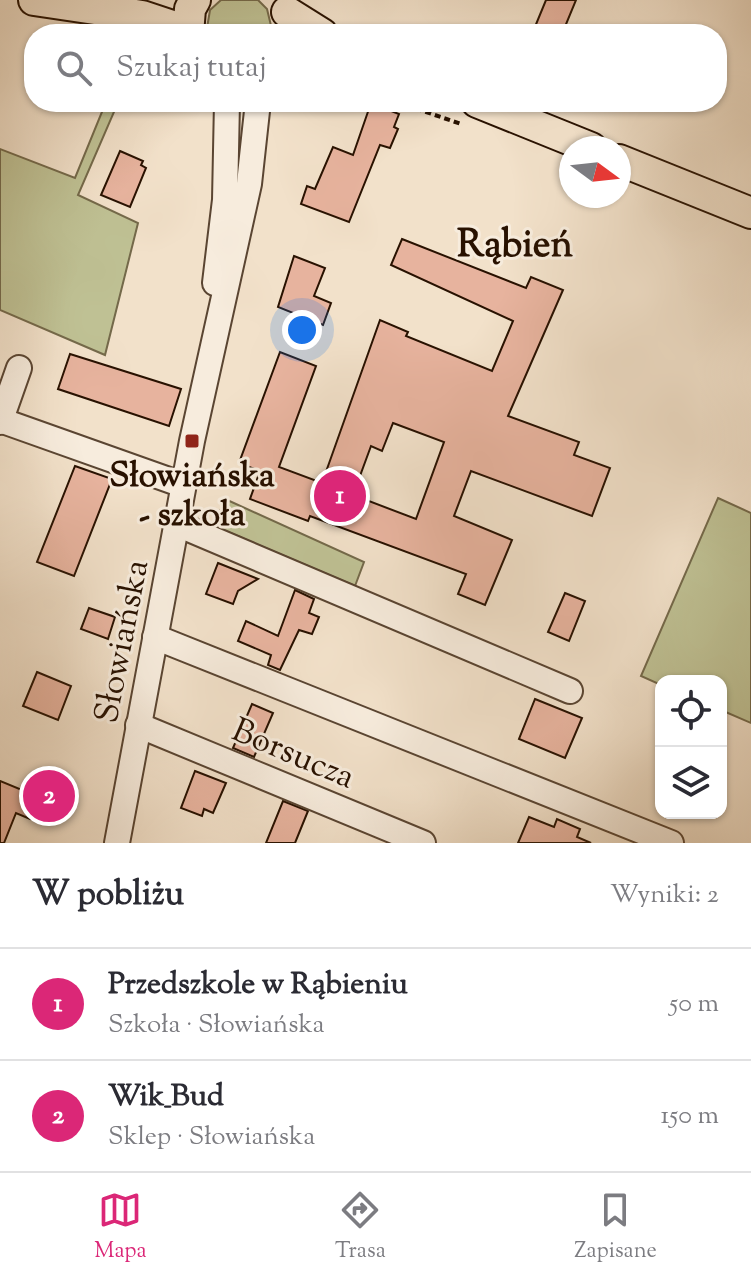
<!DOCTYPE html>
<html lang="pl">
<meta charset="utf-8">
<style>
body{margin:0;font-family:"Sorts Mill Goudy",serif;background:#f2f2f3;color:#2b2b33}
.controls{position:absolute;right:24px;bottom:24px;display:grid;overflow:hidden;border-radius:16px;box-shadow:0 2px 6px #0004}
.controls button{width:72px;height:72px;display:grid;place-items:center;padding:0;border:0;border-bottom:2px solid #e1e1e2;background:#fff;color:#2b2b33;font:40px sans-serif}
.compass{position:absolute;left:559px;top:136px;width:72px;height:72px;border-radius:50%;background:#fff;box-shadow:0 2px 6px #0004;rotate:105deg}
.you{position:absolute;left:302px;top:330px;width:28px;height:28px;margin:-20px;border:6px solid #fff;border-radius:50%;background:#1a73e8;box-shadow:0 0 0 12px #1a73e833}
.badge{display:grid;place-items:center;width:52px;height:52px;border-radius:50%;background:#db2777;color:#fff;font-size:26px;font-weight:700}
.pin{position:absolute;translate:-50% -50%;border:4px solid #fff;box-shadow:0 2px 8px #0006}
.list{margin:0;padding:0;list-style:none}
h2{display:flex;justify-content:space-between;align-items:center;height:104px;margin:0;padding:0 32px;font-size:34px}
h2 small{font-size:26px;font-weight:400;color:#7c7c81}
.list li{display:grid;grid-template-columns:52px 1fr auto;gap:24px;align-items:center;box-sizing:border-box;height:112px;padding:0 32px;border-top:2px solid #e1e1e2}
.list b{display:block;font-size:30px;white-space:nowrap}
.list p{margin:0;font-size:26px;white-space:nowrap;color:#7c7c81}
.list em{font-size:26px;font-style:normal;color:#7c7c81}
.icon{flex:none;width:44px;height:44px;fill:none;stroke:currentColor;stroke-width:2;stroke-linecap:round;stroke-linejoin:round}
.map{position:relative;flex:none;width:751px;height:843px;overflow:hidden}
.search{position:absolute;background:#fff;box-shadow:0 2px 6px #0004;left:24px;right:24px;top:24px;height:88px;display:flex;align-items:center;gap:20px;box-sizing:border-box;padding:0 28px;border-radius:32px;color:#7c7c81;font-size:30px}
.sheet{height:328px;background:#fff}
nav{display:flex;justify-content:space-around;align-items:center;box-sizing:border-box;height:112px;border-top:2px solid #e1e1e2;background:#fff;font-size:22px;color:#7c7c81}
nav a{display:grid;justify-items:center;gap:4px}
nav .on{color:#db2777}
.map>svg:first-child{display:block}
.green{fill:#bfc194;stroke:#74694a;stroke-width:2}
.building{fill:#e7b39e;stroke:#281100;stroke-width:2;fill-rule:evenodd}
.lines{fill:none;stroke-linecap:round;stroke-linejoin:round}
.minor-casing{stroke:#5a4532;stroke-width:28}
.major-casing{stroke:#281100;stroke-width:34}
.path{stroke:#281100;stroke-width:4;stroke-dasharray:6 4;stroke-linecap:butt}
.minor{stroke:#f7ecdd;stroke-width:24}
.major{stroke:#f2e1ca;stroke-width:30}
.poi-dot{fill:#8f2418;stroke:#f7ecdd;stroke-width:3}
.labels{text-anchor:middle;stroke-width:6;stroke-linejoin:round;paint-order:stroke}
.poi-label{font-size:34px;font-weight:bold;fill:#281100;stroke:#f7ecdd}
.street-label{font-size:34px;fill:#281100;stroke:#f7ecdd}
.quarter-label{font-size:38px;font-weight:bold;fill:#281100;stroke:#f7ecdd}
</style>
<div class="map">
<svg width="751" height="843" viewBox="0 0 751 843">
<rect width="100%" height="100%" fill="#f2e1ca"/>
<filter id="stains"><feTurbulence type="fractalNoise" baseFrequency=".0025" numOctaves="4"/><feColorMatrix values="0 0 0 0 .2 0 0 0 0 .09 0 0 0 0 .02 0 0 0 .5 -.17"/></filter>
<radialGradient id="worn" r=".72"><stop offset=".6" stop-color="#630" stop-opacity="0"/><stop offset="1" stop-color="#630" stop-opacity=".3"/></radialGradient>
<!-- green -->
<g class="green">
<polygon points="221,0 258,0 267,9 273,34 206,34 210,10"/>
<polygon points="106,102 117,105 78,195 138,223 105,355 0,310 0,149 75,178"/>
<polygon points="718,498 751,513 751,723 721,710 721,681 661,681 661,685 641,676"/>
<polygon points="225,499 364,562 355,586 214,526"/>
</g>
<!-- building -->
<g class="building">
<polygon points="546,0 576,0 562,34 532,34"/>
<polygon points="371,103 399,114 394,127 398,129 390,148 380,145 349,222 301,204 307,186 315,189 333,147 353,155"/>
<polygon points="120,151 143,161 141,165 146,168 130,207 101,195"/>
<path d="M402,239L526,288L531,277L563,290L508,416L579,442L574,455L610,468L592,516L471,471L454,516L512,540L485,605L458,594L466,574L310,516L308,521L250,499L260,471L239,463L280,352L316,366L279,467L322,483L380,320L408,332L406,336L492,371L513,321L391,265ZM393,423L444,442L416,519L353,495L371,446L382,451Z"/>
<polygon points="294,256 325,268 314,296 331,303 323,325 278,307"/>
<polygon points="70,354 181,389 169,426 58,389"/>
<polygon points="75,466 112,479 74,576 37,562"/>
<polygon points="218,563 258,579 238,591 233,604 206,594"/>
<polygon points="295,590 314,599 309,613 319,617 312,634 299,630 280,670 268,665 271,655 238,641 246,621 278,636"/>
<polygon points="565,593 585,601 569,641 548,632"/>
<polygon points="89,608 115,617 108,639 81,629"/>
<polygon points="37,672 71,686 58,720 23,706"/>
<polygon points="535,699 582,718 565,758 519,739"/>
<polygon points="252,704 273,713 254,757 233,748"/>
<polygon points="195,771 226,783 213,813 204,809 202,816 181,808"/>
<polygon points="0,781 39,797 30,819 16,813 4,843 0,843"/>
<polygon points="283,801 308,811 295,843 266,843"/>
<polygon points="529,817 554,827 557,819 580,829 577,837 591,843 518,843"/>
</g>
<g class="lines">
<!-- minor casing -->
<g class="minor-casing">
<g id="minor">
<polyline points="215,283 225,200 227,102"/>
<polyline points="0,420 183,485"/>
<polyline points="0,422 19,368"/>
<polyline points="177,524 570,691"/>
<polyline points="155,637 671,843"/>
<polyline points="138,725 423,843"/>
<polyline points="117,843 192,441 249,184 258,102"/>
</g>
</g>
<!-- major casing -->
<g class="major-casing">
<g id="major">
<polyline points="34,0 142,16 187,31"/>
<polyline points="287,12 322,34"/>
<polyline points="188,34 190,9 195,0"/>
<polyline points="477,102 591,148"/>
<polyline points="619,160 751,213"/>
</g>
</g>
<!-- path -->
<polyline class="path" points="397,102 461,124"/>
<!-- minor -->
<use href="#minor" class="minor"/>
<!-- major -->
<use href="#major" class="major"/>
</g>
<!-- markers -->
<rect class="poi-dot" x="184" y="433" width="16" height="16" rx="4"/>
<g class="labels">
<!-- poi labels -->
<g class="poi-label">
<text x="192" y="486">Słowiańska<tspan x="192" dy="39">- szkoła</tspan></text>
</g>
<!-- street labels -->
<g class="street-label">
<text transform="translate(120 641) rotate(-79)" y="12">Słowiańska</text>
<text transform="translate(294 752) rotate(23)" y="12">Borsucza</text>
</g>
<!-- quarter labels -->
<g class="quarter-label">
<text x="515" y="256">Rąbień</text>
</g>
</g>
<rect width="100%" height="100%" filter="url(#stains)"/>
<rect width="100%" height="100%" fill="url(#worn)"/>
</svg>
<div class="controls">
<button><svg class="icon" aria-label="locate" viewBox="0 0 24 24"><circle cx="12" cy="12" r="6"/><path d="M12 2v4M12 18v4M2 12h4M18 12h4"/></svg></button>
<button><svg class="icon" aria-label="layers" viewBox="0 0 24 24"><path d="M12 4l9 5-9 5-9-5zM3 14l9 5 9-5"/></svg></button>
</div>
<svg class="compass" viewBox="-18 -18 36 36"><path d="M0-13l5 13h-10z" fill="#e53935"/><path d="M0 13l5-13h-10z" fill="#7c7c81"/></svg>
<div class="you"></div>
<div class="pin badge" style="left:340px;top:496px">1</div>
<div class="pin badge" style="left:49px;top:796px">2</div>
<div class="search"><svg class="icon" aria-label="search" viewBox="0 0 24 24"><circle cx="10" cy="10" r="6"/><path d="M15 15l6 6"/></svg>Szukaj tutaj</div>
</div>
<section class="sheet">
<h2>W pobliżu<small>Wyniki: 2</small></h2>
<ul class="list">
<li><span class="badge">1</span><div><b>Przedszkole w Rąbieniu</b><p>Szkoła · Słowiańska</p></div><em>50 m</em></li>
<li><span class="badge">2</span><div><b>Wik_Bud</b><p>Sklep · Słowiańska</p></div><em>150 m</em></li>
</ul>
</section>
<nav>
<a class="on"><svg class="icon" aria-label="map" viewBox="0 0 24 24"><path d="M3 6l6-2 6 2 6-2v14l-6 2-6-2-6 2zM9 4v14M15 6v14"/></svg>Mapa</a>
<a><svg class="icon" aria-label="directions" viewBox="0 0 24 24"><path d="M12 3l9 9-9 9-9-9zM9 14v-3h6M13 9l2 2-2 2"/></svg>Trasa</a>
<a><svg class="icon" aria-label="saved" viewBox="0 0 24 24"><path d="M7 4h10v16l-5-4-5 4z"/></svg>Zapisane</a>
</nav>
